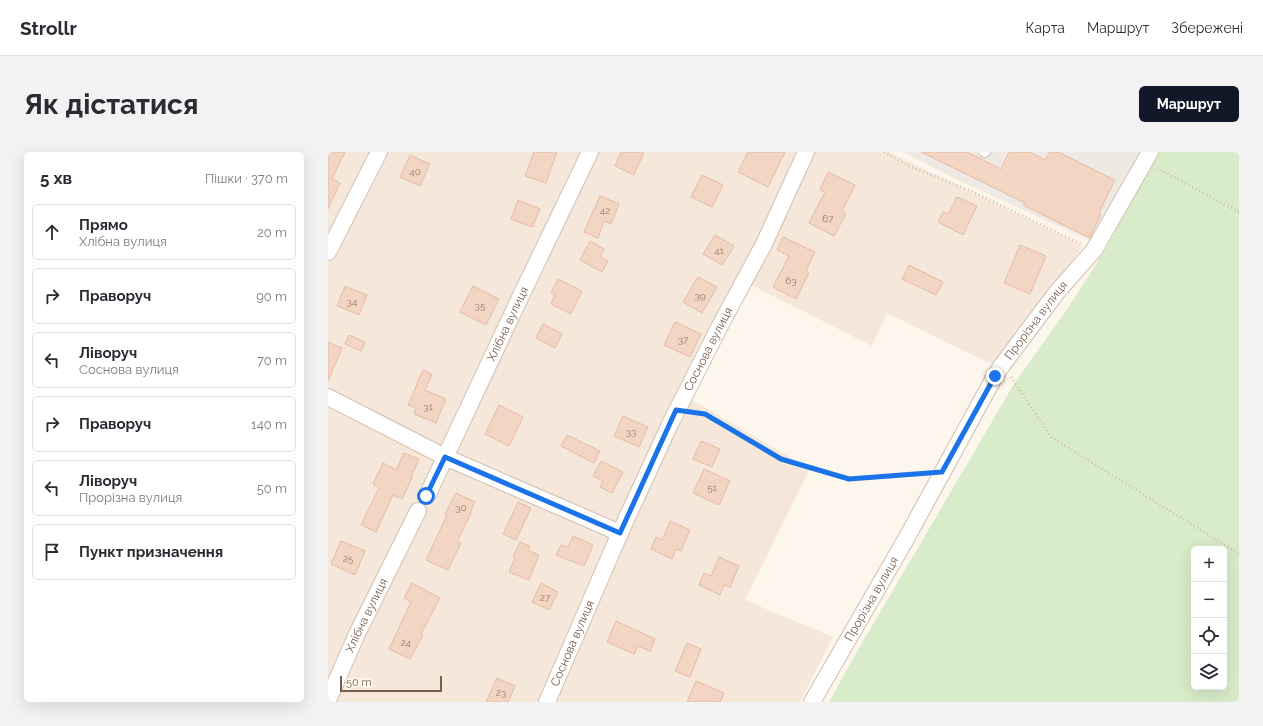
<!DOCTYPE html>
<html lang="uk">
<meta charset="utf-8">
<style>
body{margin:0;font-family:Raleway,sans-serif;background:#f2f2f3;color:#2b2b33}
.controls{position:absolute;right:12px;bottom:12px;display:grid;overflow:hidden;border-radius:6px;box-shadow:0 4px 16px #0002}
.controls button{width:36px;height:36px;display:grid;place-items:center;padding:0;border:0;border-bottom:1px solid #e1e1e2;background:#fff;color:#2b2b33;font:20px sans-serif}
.scale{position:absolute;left:12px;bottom:10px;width:102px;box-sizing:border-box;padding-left:4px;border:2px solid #7a5c4d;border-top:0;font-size:11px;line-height:14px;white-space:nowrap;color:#7a5c4d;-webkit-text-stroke:3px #fffaf3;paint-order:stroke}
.stop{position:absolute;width:12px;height:12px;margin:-9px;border:3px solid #1a73e8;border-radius:50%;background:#fff}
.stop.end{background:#1a73e8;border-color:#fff;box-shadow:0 1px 4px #0008}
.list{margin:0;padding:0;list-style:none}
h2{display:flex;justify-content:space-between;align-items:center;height:52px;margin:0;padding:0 16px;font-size:17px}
h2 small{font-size:13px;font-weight:400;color:#7c7c81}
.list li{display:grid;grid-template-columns:26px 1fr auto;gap:12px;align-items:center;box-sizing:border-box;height:56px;margin:0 8px 8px;padding:0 8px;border:1px solid #e1e1e2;border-radius:6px}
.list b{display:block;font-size:15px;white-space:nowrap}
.list p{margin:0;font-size:13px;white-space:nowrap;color:#7c7c81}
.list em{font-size:13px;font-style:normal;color:#7c7c81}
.icon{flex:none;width:22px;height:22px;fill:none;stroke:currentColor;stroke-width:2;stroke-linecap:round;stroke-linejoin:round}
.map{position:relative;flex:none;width:911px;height:550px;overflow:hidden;border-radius:6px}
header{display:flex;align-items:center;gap:24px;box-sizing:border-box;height:56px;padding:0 20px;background:#fff;border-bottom:1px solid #e1e1e2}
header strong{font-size:19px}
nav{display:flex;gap:22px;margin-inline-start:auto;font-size:14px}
.intro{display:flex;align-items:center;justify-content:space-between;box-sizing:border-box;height:96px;padding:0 24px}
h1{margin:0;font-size:28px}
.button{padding:10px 18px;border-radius:6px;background:#111827;color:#fff;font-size:14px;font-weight:700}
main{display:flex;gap:24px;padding:0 24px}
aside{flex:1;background:#fff;border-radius:6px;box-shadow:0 4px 16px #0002}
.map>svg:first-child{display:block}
.residential{fill:#f5e8da}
.industrial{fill:#efe9e4}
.green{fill:#d8ecc9;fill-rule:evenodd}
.building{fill:#f3d5c3;stroke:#e6bba3}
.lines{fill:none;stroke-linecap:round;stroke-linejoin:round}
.service-casing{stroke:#d1beb0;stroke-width:10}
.minor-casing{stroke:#d1beb0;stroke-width:18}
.path{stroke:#d9b8a5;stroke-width:2.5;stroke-dasharray:1 3;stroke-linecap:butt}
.service{stroke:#fff;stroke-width:8}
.minor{stroke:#fff;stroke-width:16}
.route{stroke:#1a73e8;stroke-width:5}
.labels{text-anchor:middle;stroke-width:3.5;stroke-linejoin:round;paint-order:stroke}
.number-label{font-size:10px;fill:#987a6a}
.street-label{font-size:12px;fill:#7a5c4d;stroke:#fffaf3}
</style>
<header>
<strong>Strollr</strong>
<nav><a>Карта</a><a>Маршрут</a><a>Збережені</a></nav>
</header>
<div class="intro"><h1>Як дістатися</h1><a class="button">Маршрут</a></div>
<main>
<aside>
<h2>5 хв<small>Пішки · 370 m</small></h2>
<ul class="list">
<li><svg class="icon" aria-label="ahead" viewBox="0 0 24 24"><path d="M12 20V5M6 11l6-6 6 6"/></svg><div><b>Прямо</b><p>Хлібна вулиця</p></div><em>20 m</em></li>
<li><svg class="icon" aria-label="right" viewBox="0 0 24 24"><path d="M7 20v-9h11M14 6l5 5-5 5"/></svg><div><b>Праворуч</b></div><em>90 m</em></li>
<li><svg class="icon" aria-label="left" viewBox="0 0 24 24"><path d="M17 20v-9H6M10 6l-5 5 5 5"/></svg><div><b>Ліворуч</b><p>Соснова вулиця</p></div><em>70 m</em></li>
<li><svg class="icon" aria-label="right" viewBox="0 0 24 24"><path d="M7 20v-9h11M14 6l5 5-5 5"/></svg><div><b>Праворуч</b></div><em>140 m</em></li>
<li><svg class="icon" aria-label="left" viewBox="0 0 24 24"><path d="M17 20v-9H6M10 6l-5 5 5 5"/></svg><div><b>Ліворуч</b><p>Прорізна вулиця</p></div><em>50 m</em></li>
<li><svg class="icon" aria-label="arrive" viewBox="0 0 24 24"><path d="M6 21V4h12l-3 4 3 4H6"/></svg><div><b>Пункт призначення</b></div></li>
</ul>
</aside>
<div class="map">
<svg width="911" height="550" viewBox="0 0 911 550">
<rect width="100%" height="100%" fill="#fdf6ec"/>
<!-- residential -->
<polygon class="residential" points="0,0 561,0 755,94 665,213 559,161 544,194 421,132 362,247 482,317 417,448 505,485 472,550 0,550"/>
<!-- industrial -->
<polygon class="industrial" points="575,0 812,0 763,89 615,21"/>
<!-- green -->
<path class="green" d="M831,0H911V550H501L527,503L686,232L744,150L778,96ZM866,397H896V535H866Z"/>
<!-- building -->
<g class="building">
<polygon points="0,0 17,0 4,27 12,31 0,57"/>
<polygon points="206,0 229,0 218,31 197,24"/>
<polygon points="293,0 316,0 306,23 287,14"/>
<polygon points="420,0 457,0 440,35 410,20"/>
<polygon points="593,0 639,0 673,17 681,0 702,0 717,8 721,0 730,0 787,28 771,61 773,62 762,86 695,53 697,51"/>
<polygon points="82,3 102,12 92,34 72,25"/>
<polygon points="500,20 527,33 514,59 518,62 506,84 481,71 497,40 492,38"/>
<polygon points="374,23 395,33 384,55 363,45"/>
<polygon points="272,44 291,52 283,72 276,69 270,86 256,80"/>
<polygon points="629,45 649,54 635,83 610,70 615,60 620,62"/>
<polygon points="190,48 212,57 204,75 183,67"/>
<polygon points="387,83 406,94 394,113 375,102"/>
<polygon points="455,85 487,100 478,119 481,121 468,147 445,135 461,104 449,98"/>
<polygon points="262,89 276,97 272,105 280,109 274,120 252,108"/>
<polygon points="692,93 718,104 702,142 676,131"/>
<polygon points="581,113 615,130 608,143 574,127"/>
<polygon points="370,125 389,135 374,161 355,150"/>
<polygon points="230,127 254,139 243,162 223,152 227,143 223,141"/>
<polygon points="17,134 39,143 31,163 9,154"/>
<polygon points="145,134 171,147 158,173 132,160"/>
<polygon points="347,170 373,182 362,205 336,193"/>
<polygon points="215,172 234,182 227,196 208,186"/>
<polygon points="21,183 37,190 33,199 17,192"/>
<polygon points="0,190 14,196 0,229"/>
<polygon points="95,218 104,222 97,238 118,247 108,271 86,262 88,256 80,253"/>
<polygon points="171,253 195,265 181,294 157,282"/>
<polygon points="295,264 320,275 311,295 286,284"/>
<polygon points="239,283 272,299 266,311 233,294"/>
<polygon points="373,289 392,297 384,315 365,307"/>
<polygon points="76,301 91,307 83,325 84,326 74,347 65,343 48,380 33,373 51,336 45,332 55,311 68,318"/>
<polygon points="273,309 295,320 284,341 272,335 275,329 265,324"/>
<polygon points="376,317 402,329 391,353 365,341"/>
<polygon points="128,341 147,350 142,361 143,361 129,390 133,391 120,418 98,408 119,363 117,362"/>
<polygon points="190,350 203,356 188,388 175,382"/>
<polygon points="342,369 362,378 353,399 348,397 344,407 323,397 328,385 334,388"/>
<polygon points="245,384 265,393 256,414 228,403 233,393 240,395"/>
<polygon points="13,389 37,399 27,423 3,412"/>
<polygon points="192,390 202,394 200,398 211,403 201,428 181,420 187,406 185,405"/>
<polygon points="391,405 411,414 402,435 396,433 392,443 371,433 376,421 383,424"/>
<polygon points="84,431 112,446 93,482 95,483 82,507 61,497 83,450 76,446"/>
<polygon points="213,431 230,440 221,458 204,450"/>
<polygon points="288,469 327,487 322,499 310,494 306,502 279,490"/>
<polygon points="359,491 373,497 362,525 347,519"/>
<polygon points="169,526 187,534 180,550 158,550"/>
<polygon points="368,529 396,541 392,550 359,550"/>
</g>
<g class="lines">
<!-- service casing -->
<g class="service-casing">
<polyline id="service" points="655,0 657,1 658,0"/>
</g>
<!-- minor casing -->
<g class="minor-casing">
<g id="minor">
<polyline points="0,100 51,0"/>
<polyline points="0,245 117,305 292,381"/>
<path id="s1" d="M99,344L189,152L262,0"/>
<path id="s2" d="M0,548L28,484L90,359"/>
<path id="s3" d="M219,550L292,381L342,272L395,168L436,92L478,0"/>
<path id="s4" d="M484,550L578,387L667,224L675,212L729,140L766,98L822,0"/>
</g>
</g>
<!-- path -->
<g class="path">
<polyline points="556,0 581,14 641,38 753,92"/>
<polyline points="829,16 911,60"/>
<polyline points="683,225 723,285 911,402"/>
<polyline points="363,260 377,262 453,307 521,327 598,321"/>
</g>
<!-- service -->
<use href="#service" class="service"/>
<!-- minor -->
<use href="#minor" class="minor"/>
</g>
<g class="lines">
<!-- route -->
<polyline class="route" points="98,344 117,305 292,381 348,258 377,262 453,307 521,327 614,320 667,224"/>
</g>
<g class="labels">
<!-- number labels -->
<g class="number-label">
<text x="87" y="23">40</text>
<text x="277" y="62">42</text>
<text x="500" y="70">67</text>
<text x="391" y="102">41</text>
<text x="463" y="132">63</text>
<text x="372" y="147">39</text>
<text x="24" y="153">34</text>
<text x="152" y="157">35</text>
<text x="355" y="191">37</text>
<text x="100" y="258">31</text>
<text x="303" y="283">33</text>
<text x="384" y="339">51</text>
<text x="133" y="359">30</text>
<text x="20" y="410">25</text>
<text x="217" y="449">27</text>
<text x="78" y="494">24</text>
<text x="173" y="544">23</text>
</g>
<!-- street labels -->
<g class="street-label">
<text dy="4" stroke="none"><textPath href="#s4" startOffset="443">Прорізна вулиця</textPath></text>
<text dy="4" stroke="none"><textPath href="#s1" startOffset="190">Хлібна вулиця</textPath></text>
<text dy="4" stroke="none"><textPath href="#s3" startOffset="388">Соснова вулиця</textPath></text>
<text dy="4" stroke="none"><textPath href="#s4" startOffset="119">Прорізна вулиця</textPath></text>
<text dy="4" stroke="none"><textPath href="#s2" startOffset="93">Хлібна вулиця</textPath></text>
<text dy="4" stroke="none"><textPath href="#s3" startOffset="64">Соснова вулиця</textPath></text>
</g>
</g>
</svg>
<div class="controls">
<button>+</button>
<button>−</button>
<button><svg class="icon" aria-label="locate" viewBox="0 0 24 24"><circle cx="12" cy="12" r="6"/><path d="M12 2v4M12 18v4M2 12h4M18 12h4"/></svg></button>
<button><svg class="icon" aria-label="layers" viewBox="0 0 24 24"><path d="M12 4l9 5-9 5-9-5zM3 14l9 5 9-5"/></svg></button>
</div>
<div class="scale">50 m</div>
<div class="stop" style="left:98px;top:344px"></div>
<div class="stop end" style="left:667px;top:224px"></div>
</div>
</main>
